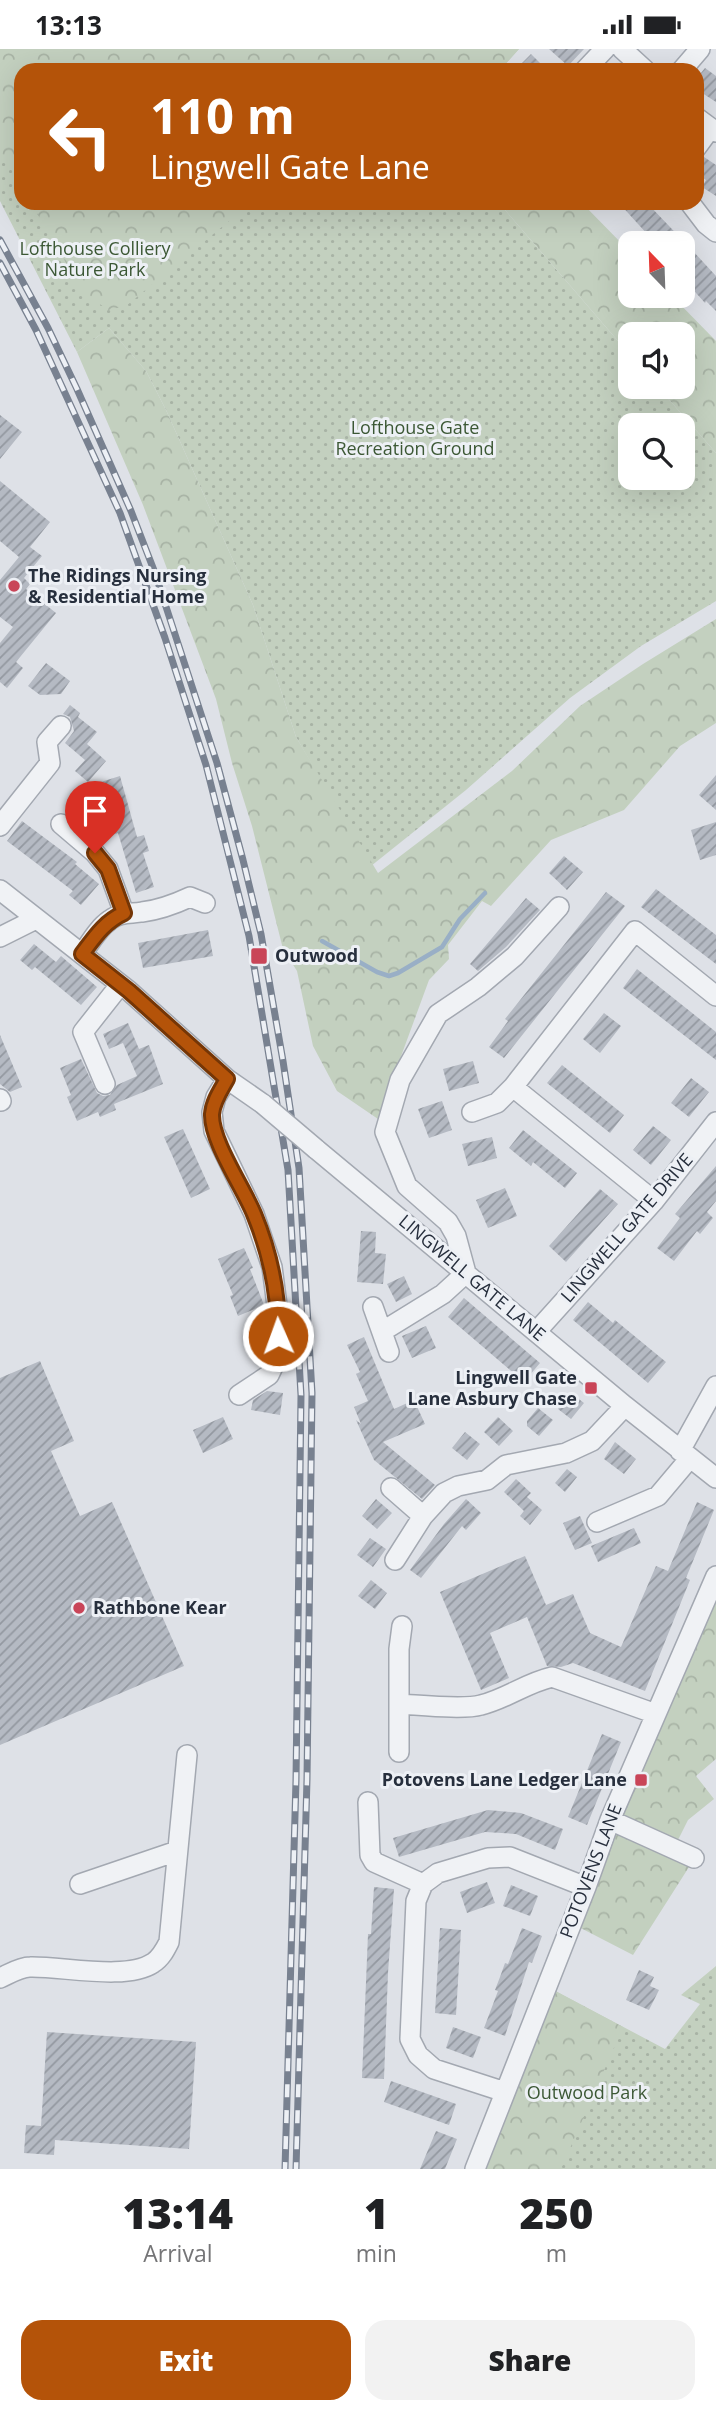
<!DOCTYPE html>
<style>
:root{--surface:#fff;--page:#f2f2f2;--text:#202124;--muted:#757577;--accent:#b45309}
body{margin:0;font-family:"Open Sans",sans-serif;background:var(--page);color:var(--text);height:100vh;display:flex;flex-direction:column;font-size:26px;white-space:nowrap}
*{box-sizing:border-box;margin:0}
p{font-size:23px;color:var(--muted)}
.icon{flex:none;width:38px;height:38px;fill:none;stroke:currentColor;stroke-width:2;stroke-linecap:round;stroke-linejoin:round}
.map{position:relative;height:2120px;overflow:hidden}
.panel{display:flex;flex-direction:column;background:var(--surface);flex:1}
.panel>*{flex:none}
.banner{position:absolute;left:14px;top:14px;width:690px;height:147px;border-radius:21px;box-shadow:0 7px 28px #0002;background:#b45309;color:#fff;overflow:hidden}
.needle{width:46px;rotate:337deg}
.tools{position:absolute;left:618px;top:182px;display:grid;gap:14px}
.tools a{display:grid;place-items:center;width:77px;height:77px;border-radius:14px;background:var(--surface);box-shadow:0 7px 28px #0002;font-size:35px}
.pin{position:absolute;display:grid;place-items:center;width:60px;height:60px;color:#fff;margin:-72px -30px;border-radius:50% 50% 50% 0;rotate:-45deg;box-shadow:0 0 7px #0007}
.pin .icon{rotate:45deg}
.me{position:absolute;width:77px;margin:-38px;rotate:358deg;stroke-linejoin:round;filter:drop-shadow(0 0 5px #0008)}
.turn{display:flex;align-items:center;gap:24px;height:147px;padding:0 21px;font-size:32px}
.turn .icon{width:91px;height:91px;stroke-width:2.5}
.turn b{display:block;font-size:49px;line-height:60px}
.eta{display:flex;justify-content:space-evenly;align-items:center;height:119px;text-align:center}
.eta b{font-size:42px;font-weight:800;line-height:49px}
.cta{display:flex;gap:14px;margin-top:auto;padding:14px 21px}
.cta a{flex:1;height:80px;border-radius:21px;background:var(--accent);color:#fff;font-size:28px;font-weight:800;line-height:80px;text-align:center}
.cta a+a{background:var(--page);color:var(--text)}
.status{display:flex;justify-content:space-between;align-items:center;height:49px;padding:0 35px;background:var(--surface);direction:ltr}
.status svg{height:19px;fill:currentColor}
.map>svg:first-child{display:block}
.green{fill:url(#green-dots);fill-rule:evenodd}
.forest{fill:url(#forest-crowns)}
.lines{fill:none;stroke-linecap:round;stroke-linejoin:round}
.stream{stroke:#99afc6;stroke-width:4.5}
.building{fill:url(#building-hatch)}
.minor-casing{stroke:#a3a8b1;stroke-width:22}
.minor{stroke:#f0f2f5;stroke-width:19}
.rail-casing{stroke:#788190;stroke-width:7}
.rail{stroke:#edf0f5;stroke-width:4.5;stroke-dasharray:13;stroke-linecap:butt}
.minor-bridge-casing{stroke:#a3a8b1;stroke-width:22;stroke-linecap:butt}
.minor-bridge{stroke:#f0f2f5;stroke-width:19}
.route-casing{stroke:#753606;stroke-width:18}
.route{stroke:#b45309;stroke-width:12}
.poi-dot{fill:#c94558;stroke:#edf0f5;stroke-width:2.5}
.labels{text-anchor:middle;stroke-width:6;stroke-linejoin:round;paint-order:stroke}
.park-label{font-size:18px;fill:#3c5835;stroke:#edf0f5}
.poi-label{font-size:18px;font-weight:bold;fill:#272f3d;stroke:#edf0f5;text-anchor:start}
.street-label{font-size:18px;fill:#272f3d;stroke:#edf0f5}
</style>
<div class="status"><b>13:13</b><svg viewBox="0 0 49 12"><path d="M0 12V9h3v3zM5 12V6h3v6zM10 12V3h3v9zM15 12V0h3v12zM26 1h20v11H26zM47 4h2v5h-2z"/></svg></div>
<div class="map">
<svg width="716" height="2120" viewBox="0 0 716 2120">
<defs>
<pattern id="green-dots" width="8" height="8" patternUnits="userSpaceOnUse" patternTransform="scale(1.75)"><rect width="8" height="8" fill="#c3d0bf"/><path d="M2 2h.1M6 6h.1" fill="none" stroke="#a8b3a5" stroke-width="1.8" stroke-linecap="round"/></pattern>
<pattern id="forest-crowns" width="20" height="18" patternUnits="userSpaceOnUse" patternTransform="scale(1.75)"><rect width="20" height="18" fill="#c3d0bf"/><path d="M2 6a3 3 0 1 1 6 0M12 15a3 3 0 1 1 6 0" fill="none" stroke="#a8b3a5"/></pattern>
<pattern id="building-hatch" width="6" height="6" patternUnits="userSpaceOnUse" patternTransform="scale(1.75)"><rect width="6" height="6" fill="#b5bac3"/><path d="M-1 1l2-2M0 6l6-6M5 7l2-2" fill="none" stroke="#9398a0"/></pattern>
</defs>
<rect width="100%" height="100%" fill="#dee1e7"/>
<path class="green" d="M0,0H519L500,21H21V154H499L630,306V338H658L716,404V552L641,597L570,649L466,741L371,817L296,688L253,556L166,361L146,322L109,279L77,303L0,152ZM630,376H682V429H630Z
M716,1917V2120H475L546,1937L665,2000L700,1955L681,1946Z"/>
<path class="forest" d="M0,0H519L500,21H21V137L0,101Z
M31,154H251L126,257L108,261L83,243Z
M499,154H582L630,203V247H672L716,292V404L658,338H682V285H630V306Z
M109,279L146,322L166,361L253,556L296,688L378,824L512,722L580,657L643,615L716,570V674L680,697L624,761L551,791L491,857L482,852L448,896L449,910L429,931L378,1070L337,1042L313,997L297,922L283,900L252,777L232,714L216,650L143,456L77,303Z
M716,1524V1710L696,1727L714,1750L688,1771L674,1799L689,1818L633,1906L571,1874Z
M546,1937L623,1978L561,2120H475Z"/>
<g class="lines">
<path class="stream" d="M322,892L377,923L389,927L398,924L442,898L460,870L485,844"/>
</g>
<path class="building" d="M549,0H584L568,17Z
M531,5L547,21H527L521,15Z
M705,19L716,27V53L696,40V30Z
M704,108L716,116V147L702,138L706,131L696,124V120Z
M619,154H647L692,201L716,227V262L706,252L705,254L688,235L682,241V194H638L648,186Z
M0,366L22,383L0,410Z
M0,432L50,473L30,498L42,507L24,529L30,535L26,540L56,564L16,613L23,619L7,639L0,633V594L13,578L0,568V531L19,508L0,492Z
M46,614L70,632L61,645L40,646L28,637Z
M70,656L80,664L78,668L97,683L87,695L106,712L88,733L75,722L85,711L65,694L74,682L70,668L63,665Z
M716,726V761L699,746Z
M120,727L137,788L144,786L149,802L143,804L154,838L136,844L118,784L112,786L99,743L91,736Z
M22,772L77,813L75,815L99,835L81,856L69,846L73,842L7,792Z
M716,773V806L700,811L691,781Z
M564,807L583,823L567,841L549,824Z
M656,840L716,886V915L641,858Z
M606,843L625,857L504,1009L489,998L508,972L505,970Z
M526,849L540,861L506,898L478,922L470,915Z
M208,881L213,907L143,919L138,894Z
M34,895L56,913L61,907L97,938L81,956L35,918L32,921L20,911Z
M637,920L716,983V1011L623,939Z
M604,964L621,977L600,1004L583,990Z
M128,974L139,1000L149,996L163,1035L114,1055L116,1061L100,1068L98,1063L77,1072L67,1048L71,1046L60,1019L81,1010L97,1044L103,1047L110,1046L117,1036L137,1027L123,994L109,1000L103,985Z
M0,986L22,1038L10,1043L0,1035Z
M473,1012L479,1034L449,1042L443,1020Z
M562,1016L624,1066L610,1084L547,1034Z
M691,1029L709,1043L689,1068L671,1054Z
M442,1052L452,1081L429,1089L418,1060Z
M653,1077L671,1091L651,1116L633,1101Z
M183,1080L210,1140L191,1149L164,1088Z
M523,1081L577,1124L565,1139L533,1113L531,1117L509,1099Z
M492,1088L497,1109L468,1117L462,1095Z
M716,1117V1152L707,1163L713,1169L700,1185L697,1182L674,1212L657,1199L680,1169L675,1165Z
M505,1139L517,1167L488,1179L476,1151Z
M600,1140L618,1155L566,1213L549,1197Z
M361,1182L376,1183L375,1204L386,1205L383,1235L357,1233Z
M244,1199L253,1219L250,1220L264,1256L238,1267L230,1247L233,1246L218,1210Z
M404,1227L412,1245L396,1253L387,1235Z
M464,1249L540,1314L524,1333L448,1268Z
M588,1253L613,1274L615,1271L666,1313L648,1334L573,1271Z
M426,1277L436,1299L412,1309L402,1287Z
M364,1288L394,1360L414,1351L425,1375L383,1393L435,1436L422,1450L374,1411L356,1371L361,1375L354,1358L368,1352L356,1325L360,1323L347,1296Z
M40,1312L74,1392L51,1402L80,1467L112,1453L184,1617L0,1696V1329Z
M267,1342L283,1344L280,1366L251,1361L253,1351Z
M571,1344L584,1354L571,1370L558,1360Z
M538,1359L553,1371L539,1387L527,1377V1372Z
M223,1368L233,1390L203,1404L193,1381Z
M498,1368L513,1382L499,1397L484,1383Z
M465,1383L480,1395L467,1411L452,1399Z
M615,1393L636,1410L624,1425L604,1410Z
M567,1420L577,1428L565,1443L555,1434Z
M516,1430L531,1444L527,1448L542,1461L530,1476L520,1467L524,1462L504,1443Z
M376,1450L392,1464L377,1480L362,1467Z
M466,1450L481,1464L466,1481L462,1477L421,1529L410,1521L444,1475Z
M697,1453L714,1461L686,1529L690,1531L645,1642L573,1614L561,1618L547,1617L527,1568L490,1584L509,1629L481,1641L440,1543L525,1507L546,1556L573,1545L590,1584L621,1598L656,1517L668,1522Z
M580,1467L592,1494L575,1501L563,1474Z
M634,1479L641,1494L598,1513L591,1497Z
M370,1489L386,1500L373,1518L357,1506Z
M371,1531L387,1544L375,1560L358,1547Z
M602,1685L621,1693L587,1776L568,1768Z
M488,1761L521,1764L563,1780L555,1801L516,1785L485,1783L399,1808L393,1789Z
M487,1833L495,1854L467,1864L460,1843Z
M511,1836L538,1847L530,1867L503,1857Z
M374,1838L394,1840L388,1924L384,2030L362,2029L368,1885H371Z
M440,1879L461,1881L456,1966L435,1964Z
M522,1879L542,1887L532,1914L529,1913L505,1987L484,1979L498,1942L495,1941L500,1928L505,1914L508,1915Z
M639,1921L654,1928L650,1937L659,1941L649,1961L626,1951Z
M453,1978L481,1988L473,2009L446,1999Z
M47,1983L196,1993L189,2100L55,2091L54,2106L24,2104L26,2076L41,2077Z
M391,2032L456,2055L449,2076L384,2053Z
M436,2082L457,2090L445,2120H420Z"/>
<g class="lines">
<g class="minor-casing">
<path id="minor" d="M622,0L645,21
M585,21L605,0
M682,21L700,0
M696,68L716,83
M696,99L710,80
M690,154L706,175L716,183
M61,775L95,804L108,820L124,864
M0,777L50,714L47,693L61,677
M0,841L129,942L227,1030L263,1055
M0,888L36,870
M82,905C90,894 98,879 110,871C120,863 130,865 142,863C159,861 175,855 190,848L205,854
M227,1030L216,1048L212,1063L214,1082L254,1165L272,1218L278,1264L277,1309L269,1326L239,1346
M105,1035L83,983L120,936
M0,1050L1,1052
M472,1063L497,1054L513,1038
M316,1100L625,1357L716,1429
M654,1152L513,1038L635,882L716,947
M373,1258L389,1303
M383,1282L443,1245L466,1224L456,1187L448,1173L407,1137L385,1083L400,1031L438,965L478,938L515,907L559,858
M536,1283L654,1152L716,1073
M680,1402L716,1337
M391,1439L423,1467
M597,1473L658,1447L690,1409
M395,1511L423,1467L444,1444L458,1437L487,1431L506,1416L566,1404L592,1392L625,1357
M399,1655C419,1656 463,1661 481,1656C506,1650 526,1634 552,1628L656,1665
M399,1703V1600L402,1577
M368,1753L370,1806L374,1813L423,1835
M610,1771L694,1809
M80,1835L177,1802
M0,1929C9,1925 20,1918 30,1918C62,1917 126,1932 153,1914C161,1909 165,1901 169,1893L187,1706
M505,2043L434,2020L418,2006L410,1990L416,1852L423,1835L438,1824L488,1809L510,1808L586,1838
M475,2120L586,1838L610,1771L716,1527"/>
</g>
<use href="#minor" class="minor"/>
<g class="rail-casing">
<path id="rail" d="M0,191L48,279L77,340L131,462L155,524L217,714L243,811L261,885L283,1012L299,1119L312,1344L307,1730L296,2120
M0,214L36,281L120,464L165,589L206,716L249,887L288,1121L301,1346L296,1731L285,2120"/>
</g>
<use href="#rail" class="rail"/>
<g class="minor-bridge-casing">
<path id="minor-bridge" d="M263,1055L316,1100"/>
</g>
<use href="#minor-bridge" class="minor-bridge"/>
</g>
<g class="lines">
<g class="route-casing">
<path id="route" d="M95,804L108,820L124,864C104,873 94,889 82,905L129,942L227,1030C221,1041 213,1052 212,1065C211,1092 243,1138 254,1165C270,1204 279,1244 278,1287"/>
</g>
<use href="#route" class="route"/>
</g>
<g class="poi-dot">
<circle cx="14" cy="537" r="7"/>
<rect x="250" y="898" width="18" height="18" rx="3.5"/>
<rect x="584" y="1332" width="14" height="14" rx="3.5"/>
<circle cx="79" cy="1559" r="7"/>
<rect x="634" y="1724" width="14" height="14" rx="3.5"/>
</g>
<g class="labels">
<g class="park-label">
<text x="95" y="206">Lofthouse Colliery<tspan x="95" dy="21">Nature Park</tspan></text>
<text x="415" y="385">Lofthouse Gate<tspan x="415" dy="21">Recreation Ground</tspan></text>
<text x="587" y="2050">Outwood Park</text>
</g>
<g class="poi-label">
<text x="28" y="533">The Ridings Nursing<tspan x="28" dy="21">&amp; Residential Home</tspan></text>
<text x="275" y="913">Outwood</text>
<text x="577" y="1335" text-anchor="end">Lingwell Gate<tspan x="577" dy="21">Lane Asbury Chase</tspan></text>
<text x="93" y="1565">Rathbone Kear</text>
<text x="627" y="1737" text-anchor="end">Potovens Lane Ledger Lane</text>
</g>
<g class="street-label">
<text transform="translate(627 1179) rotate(-49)" y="6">LINGWELL GATE DRIVE</text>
<text transform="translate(472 1229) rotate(40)" y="6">LINGWELL GATE LANE</text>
<text transform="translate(591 1822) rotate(-69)" y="6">POTOVENS LANE</text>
</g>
</g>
</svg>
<div class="tools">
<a><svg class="needle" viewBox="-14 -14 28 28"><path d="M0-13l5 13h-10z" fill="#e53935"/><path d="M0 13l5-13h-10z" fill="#757577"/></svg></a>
<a><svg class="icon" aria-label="sound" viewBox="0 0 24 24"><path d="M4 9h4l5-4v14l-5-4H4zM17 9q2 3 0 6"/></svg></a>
<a><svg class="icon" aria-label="search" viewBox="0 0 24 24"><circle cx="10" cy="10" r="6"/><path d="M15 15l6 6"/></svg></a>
</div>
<div class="pin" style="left:95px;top:804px;background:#d93025"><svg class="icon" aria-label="arrive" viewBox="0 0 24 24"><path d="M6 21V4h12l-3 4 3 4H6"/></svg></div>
<svg class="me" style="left:278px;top:1287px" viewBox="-20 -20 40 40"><circle r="17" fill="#b45309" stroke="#fff" stroke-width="3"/><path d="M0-11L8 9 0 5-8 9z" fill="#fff"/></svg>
<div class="banner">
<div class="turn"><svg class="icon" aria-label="left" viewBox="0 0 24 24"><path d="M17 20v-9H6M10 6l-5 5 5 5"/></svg><div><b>110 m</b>Lingwell Gate Lane</div></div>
</div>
</div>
<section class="panel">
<div class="eta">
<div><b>13:14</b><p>Arrival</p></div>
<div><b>1</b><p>min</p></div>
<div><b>250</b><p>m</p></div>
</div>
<div class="cta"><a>Exit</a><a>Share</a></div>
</section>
